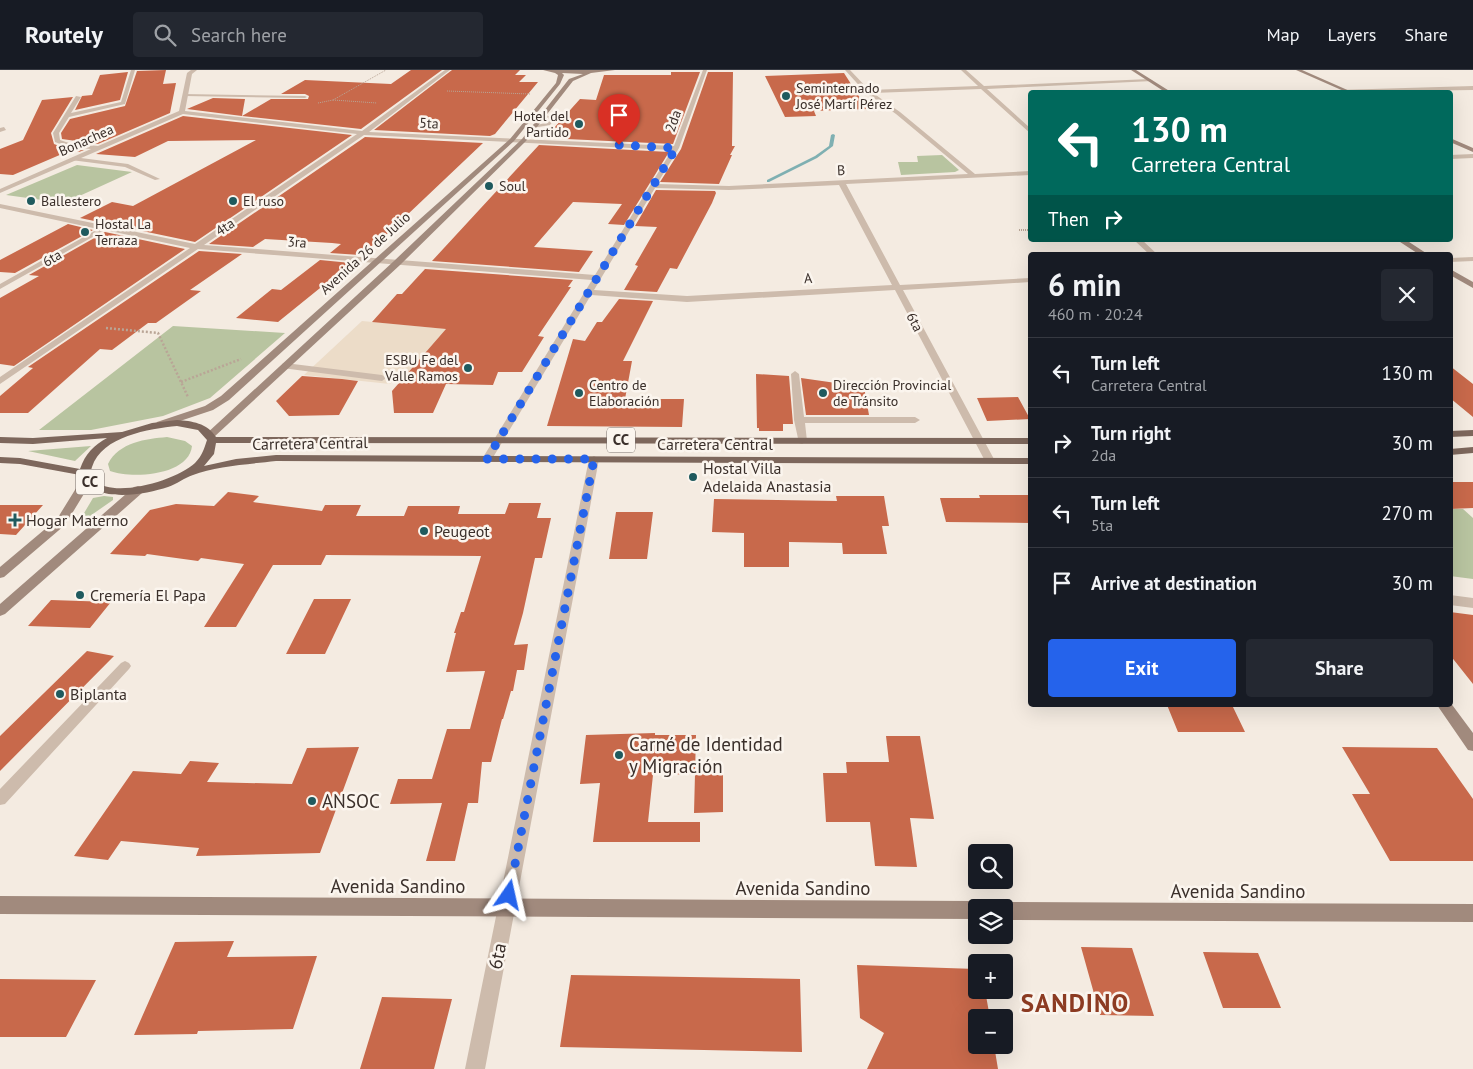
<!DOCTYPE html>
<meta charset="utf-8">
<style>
:root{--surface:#171b24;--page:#242831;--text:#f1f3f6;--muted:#9ea1a6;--line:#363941;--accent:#2563eb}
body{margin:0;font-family:"PT Sans",sans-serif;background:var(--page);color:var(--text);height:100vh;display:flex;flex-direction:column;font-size:19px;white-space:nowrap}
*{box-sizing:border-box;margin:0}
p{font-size:16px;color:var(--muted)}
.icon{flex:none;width:28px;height:28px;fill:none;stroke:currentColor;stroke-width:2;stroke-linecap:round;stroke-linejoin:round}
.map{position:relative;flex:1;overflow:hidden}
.panel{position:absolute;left:1028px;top:182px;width:425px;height:455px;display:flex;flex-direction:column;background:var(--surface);border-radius:5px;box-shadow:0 5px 20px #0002}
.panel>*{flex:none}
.top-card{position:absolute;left:1028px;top:20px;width:425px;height:152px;border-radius:5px;box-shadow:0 5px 20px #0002;background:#00695c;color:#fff;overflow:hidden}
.fabs{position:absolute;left:968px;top:774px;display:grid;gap:10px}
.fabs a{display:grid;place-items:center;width:45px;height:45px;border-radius:5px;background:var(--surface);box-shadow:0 5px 20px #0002;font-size:25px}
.pin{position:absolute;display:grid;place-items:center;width:42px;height:42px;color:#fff;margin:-51px -21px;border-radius:50% 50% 50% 0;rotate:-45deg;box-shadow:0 0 5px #0007}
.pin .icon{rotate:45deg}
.me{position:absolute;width:55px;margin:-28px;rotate:11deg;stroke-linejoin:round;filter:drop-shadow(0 0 4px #0008)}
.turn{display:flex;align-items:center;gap:18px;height:105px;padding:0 20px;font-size:22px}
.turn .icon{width:65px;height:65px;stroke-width:2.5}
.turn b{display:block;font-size:35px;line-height:42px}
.then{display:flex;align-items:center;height:48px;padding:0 20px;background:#0003;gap:10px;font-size:19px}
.round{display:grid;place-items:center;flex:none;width:52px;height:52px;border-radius:5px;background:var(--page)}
.summary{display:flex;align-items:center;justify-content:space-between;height:85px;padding:0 20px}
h1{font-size:30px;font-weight:700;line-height:38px}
.cta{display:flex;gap:10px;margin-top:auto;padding:10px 20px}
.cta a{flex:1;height:58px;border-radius:5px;background:var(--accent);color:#fff;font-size:20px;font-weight:700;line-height:58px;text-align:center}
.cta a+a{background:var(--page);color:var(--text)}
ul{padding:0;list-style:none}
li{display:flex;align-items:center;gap:15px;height:70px;padding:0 20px;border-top:1px solid var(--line)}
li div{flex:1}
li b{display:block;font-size:19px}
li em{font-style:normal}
header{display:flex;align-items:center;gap:30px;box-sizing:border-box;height:70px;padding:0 25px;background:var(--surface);border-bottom:1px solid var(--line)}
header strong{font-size:24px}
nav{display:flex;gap:28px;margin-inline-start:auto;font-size:18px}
.search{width:350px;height:45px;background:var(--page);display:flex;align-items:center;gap:12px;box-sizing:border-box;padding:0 18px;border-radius:5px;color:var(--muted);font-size:19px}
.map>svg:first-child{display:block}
.green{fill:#b8c4a0}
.plaza{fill:#ecdcc8}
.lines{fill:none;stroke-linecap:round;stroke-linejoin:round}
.stream{fill:#7fb0b2;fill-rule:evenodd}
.building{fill:#c8694b}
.path-far2{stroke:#b9a596;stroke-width:1;stroke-dasharray:1 1;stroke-linecap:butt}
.path-far1{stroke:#b9a596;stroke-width:2;stroke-dasharray:1 1;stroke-linecap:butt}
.path{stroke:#b9a596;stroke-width:2.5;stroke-dasharray:2 2;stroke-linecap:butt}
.lane{fill:#cdbbac;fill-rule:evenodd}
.street{fill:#cdbbac;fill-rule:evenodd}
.secondary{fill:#a18a7d;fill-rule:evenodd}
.primary{fill:#7d675c;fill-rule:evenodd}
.route{stroke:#2563eb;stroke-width:9;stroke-dasharray:0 16.2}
.poi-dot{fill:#1f5a5e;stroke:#fbf5ee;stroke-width:2}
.labels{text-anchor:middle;stroke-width:5;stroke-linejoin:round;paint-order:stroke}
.far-poi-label{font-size:14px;fill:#3b302b;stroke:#fbf5ee;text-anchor:start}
.far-street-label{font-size:14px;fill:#3b302b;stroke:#fbf5ee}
.shield{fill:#fbf5ee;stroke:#756b66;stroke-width:1}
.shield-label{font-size:15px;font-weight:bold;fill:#3b302b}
.street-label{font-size:16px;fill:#3b302b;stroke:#fbf5ee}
.poi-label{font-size:16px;fill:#3b302b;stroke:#fbf5ee;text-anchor:start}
.near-poi-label{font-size:19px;fill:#3b302b;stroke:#fbf5ee;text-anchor:start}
.near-street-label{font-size:19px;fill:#3b302b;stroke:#fbf5ee}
.near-district-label{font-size:25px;font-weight:bold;letter-spacing:1px;fill:#8c3b22;stroke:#fbf5ee}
</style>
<header>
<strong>Routely</strong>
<div class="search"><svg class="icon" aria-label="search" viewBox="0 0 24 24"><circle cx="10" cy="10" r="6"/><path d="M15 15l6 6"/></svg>Search here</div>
<nav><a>Map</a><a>Layers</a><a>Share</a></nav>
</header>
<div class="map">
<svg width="1473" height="999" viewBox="0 0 1473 999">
<rect width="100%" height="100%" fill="#f4ebe1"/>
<path class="green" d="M942,85L959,100L955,102L901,105L898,92H918L917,86Z
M77,95L132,102L64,133L6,125Z
M173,256L285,263L210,328L163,346L91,360H39Z
M167,367L185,371L192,376C189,406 131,409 110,401L108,394C119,372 146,369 167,367Z
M91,376L75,391L28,381Z
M104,426L113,427V430L77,455L93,428Z
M1450,439H1463L1473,448V509L1450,506Z"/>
<path class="plaza" d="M362,251L447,259L405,306L398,305L390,314L304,305Z"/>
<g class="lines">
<path class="stream" d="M833,64L835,65L833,76L817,88L769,112H767V110L815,86L829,76L831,65Z"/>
</g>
<path class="building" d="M166,0L163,14L176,13L170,43L98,74L62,69L61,63L70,49L125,36L137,1Z
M411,0H442L361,59L242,46L271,29H308L309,26L305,24H281L305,10L391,14Z
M452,0H520L515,5H526L519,12H538L495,64L490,66L374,60Z
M128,2L120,30L75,40L82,26L92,25L100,5Z
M671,2H700L673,74L545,68L580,29L596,30L604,5H671Z
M708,2H733L732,76H735L730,85H732L719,114L660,112L681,79Z
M844,3L867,39L814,41L816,46L785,47L765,6Z
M73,27L51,63L54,74L67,79L84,80L79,82L69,81L13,105L0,104V79L23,70L42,30Z
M213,28L245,29L242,46L187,39Z
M183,46L352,65L195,172L80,148L112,132L133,136L256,70L168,71L135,87L96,84Z
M365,67L483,73L387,164L360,185L330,183L341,174L332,173L265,169L253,177L209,174Z
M539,75L669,82L624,155L608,154L622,134L573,132L534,177L593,181L579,202L432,191Z
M656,120L715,121L716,123L712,133L677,199L670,198L657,222L624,220L638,196L635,195L657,157L635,156Z
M68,154L93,160L15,203L0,202V190Z
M105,162L185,179L14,296L0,294V228L39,206L29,205Z
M199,181L242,184L190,220L201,221L156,253H148L112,280L100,279L28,343H0V326L33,298L28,297Z
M320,190L351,193L278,252L236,248L272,219L281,220Z
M425,199L573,210L568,217H571L538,266L544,267L522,302H498L493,315L446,314L433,343H394L392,321L446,259L372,252L397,224H402Z
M619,229L653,231L623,291H632L625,329H684L682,357L547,356L573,269L585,271L597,252H602Z
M1450,296L1473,314V347L1450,328Z
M756,304L789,306L793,354H783V361H759V358H757Z
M302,306L342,309L358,311L339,345L289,346L276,331Z
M801,308L864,317L869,345H806Z
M1018,327L1030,349L987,351L977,328Z
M1450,412H1473V438L1450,439Z
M228,422L259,426L253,432L322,441L325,435H361L356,446H404L408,436H460L458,444H505L509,433H541L537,448H551L542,488H535L523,543L514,575L528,574L524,600H517L513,621H511L503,649H502L491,692H482L478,733H468L455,791H426L442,733L390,734L398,709H432L447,659H470L485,601L446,602L456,563H454L461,542H464L481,486L326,485L321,495H273L236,557H204L244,494L201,488L198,491L147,484L145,486L110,484L150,440L176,434L214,436Z
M979,425H1030V453L946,452L940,428H980Z
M836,426H884L889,456H882L887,484H843L842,473L789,472V497H744V463L712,462L714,429L837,431Z
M0,435H43L16,465L0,464Z
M616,442H653L647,489H609Z
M314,529H351L325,584H286Z
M51,530L111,532L90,558L28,556Z
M1450,542L1473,545V614L1450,585Z
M87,581L114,586L0,701V666Z
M1167,635H1232L1245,662H1178Z
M655,663V665H696L695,704L653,705L648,752H700V772H593L600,713L580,714L586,665Z
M886,666H920L934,749L910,748L917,797L875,796L870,752H826L823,703H847L846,692H889Z
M359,677L320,783L196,786L199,778L121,771L108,790L74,786L133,701L181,704L190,691L219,693L207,712L292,714L307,678Z
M1342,677L1437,678L1473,729V791H1390L1352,724H1370Z
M695,704H723V742L694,743Z
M234,871L227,887L317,886L293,959L198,961L197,964L134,965L175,872Z
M1081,877L1132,878L1154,946L1100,945Z
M1203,882L1258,883L1281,938H1223Z
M857,895L976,899V920H985L990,948H976V975H994L998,999H867L884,963L860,948Z
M571,905L800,909L802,982L560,977Z
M0,909L96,910L66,967H0Z
M382,927L452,929L434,999H360Z"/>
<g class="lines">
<path class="path-far2" d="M447,21L530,24
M333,30L377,33
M318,33L333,30L386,0"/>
<path class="path-far1" d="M1019,160H1030"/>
<path class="path" d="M106,258L158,263L188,327
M181,312L241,289"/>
<path class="lane" d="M183,24L305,26L307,27L305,28L185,26Z
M542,44L555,48L550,55L532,58V56L546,53L549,49L542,46Z
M4,57L6,60L0,62V58Z
M73,87L128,94L160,109L155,110L125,97L71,90Z
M285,293L382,305L386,308L382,311L282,298V294Z
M795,301L799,304L804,347H915L920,350L915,353H805L807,371L802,374L799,373L794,350L791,304Z
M125,591L129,593L131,596L129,599L5,734L0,735V719L121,593Z"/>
<path class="street" d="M131,0H135L125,34L69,47L59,63L60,70L69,73L98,76L179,41L187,3L191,0H197L192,4L185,41L362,61L445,0H450L369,62L674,76L703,0H707L679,78L657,114L729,116L968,104L896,44L866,23L845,0H850L869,20L978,16L961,0H966L984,16L1150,9L1153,11L987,19L1030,58V63L981,19L873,23L900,42L975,104L1030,101V105L846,114L900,215L1030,208V212L903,220L995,391L994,393H986L985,391L895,220L687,232L591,225L492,389L487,392L482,389L592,210L198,179L0,314V307L190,178L105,160L0,219V214L98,159L0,138V134L195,174L357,64L183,44L0,123V119L91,79L68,77L55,72L53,63L76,26L81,27L71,43L121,32ZM364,65L672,80L595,205L204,175ZM839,115L892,215L687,226L594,220L655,118L729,120Z
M1473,16V20L1335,22L1338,20Z
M1473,84V88L1450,89V85Z
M1134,170H1142L1158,185H1150Z
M1473,187V191L1450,192V188Z
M594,386L599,389L485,999H465L589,389Z
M1450,525L1473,528V538L1450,535Z"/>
<path class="secondary" d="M543,0H615L591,3L573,11L526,71L400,195L214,367L210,368L205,365L394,191L522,69L569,9L583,4L562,3L564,5L560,14L514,71L229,330L213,340L165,356H157L156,354L157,352L205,336L221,326L510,69L556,13L558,5L555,3Z
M1131,0H1136L1171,22H1165Z
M1296,0H1302L1352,22H1346Z
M1450,68L1473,78V82L1450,72Z
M1397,170H1406L1429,185H1420Z
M1450,199L1473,212V218L1450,205Z
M87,406L93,409L65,455L4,507L0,508V497L57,449L83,407Z
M138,416L142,417L144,420L142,423L5,544L0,546V534L134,417Z
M1450,632L1473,663V681L1468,680L1437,635H1450Z
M0,826L976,831L982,834L984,838H976V849L0,844Z
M1004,832L1473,834V852L1004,850V838H997L998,835Z"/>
<path class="primary" d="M177,350C192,351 207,353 216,367L1030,368V374L216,373L214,384L204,396L236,389L276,385L1030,388V394L276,391C251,394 215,396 193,405C184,408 177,414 168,417C144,425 93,434 80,405L20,394L0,393V387L20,388L80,399C85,384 94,375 107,368L33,374L0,373V367L33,368L122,362L152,353ZM177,356L198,360L207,370C204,379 202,386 195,393C177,410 115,429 95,411C90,407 90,402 92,397C102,366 149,359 177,356Z
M1473,360V366L1450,367V361Z
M1473,377V383L1450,385V379Z"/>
</g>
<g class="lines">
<path class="route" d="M509,825L594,389H487L676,78L619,75"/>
</g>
<g class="poi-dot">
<circle cx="786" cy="26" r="5"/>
<circle cx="579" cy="54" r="5"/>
<circle cx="489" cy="116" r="5"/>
<circle cx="31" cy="131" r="5"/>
<circle cx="233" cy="131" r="5"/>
<circle cx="85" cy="162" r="5"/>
<circle cx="468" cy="298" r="5"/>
<circle cx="579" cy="323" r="5"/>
<circle cx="823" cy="323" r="5"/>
<circle cx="693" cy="407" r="5"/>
<path d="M12.5 442.5h5v5h5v5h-5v5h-5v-5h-5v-5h5z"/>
<circle cx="424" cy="461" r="5"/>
<circle cx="80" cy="525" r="5"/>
<circle cx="60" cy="624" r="5"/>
<circle cx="619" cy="685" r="5"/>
<circle cx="312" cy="731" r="5"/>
</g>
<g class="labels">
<g class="far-poi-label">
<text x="796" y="23">Seminternado<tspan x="796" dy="16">José Martí Pérez</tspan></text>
<text x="569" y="51" text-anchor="end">Hotel del<tspan x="569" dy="16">Partido</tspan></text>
<text x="499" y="121">Soul</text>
<text x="41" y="136">Ballestero</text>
<text x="243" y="136">El ruso</text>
<text x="95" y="159">Hostal La<tspan x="95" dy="16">Terraza</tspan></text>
<text x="458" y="295" text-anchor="end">ESBU Fe del<tspan x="458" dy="16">Valle Ramos</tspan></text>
<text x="589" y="320">Centro de<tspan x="589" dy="16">Elaboración</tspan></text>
<text x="833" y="320">Dirección Provincial<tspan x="833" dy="16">de Tránsito</tspan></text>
</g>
<g class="far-street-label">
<text transform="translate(673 51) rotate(-70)" y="5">2da</text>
<text transform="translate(429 53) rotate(3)" y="5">5ta</text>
<text transform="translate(86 70) rotate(-24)" y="5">Bonachea</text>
<text transform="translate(841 100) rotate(-3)" y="5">B</text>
<text transform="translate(225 157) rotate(-34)" y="5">4ta</text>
<text transform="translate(297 172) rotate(5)" y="5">3ra</text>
<text transform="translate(365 183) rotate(-42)" y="5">Avenida 26 de Julio</text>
<text transform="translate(52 188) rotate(-30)" y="5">6ta</text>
<text transform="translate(808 208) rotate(-3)" y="5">A</text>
<text transform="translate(915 252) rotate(62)" y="5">6ta</text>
</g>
<g class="shield">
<rect x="607" y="357.5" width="28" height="25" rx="4"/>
<rect x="76" y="399.5" width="28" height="25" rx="4"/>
</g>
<g class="shield-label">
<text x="621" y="375">CC</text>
<text x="90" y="417">CC</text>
</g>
<g class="street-label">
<text transform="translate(310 373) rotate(-1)" y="6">Carretera Central</text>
<text x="715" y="380">Carretera Central</text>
</g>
<g class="poi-label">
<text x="703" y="404">Hostal Villa<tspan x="703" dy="18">Adelaida Anastasia</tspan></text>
<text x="26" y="456">Hogar Materno</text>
<text x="434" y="467">Peugeot</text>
<text x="90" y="531">Cremería El Papa</text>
<text x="70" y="630">Biplanta</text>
</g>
<g class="near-poi-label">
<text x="629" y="681">Carné de Identidad<tspan x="629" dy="22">y Migración</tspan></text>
<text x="322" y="738">ANSOC</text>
</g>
<g class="near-street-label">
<text x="398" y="823">Avenida Sandino</text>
<text x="803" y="825">Avenida Sandino</text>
<text x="1238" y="828">Avenida Sandino</text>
<text transform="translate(497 886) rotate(-79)" y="7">6ta</text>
</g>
<g class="near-district-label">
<text x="1075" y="942">SANDINO</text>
</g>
</g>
</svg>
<div class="fabs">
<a><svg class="icon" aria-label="search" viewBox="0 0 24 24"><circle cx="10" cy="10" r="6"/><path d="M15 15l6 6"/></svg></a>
<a><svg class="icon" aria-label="layers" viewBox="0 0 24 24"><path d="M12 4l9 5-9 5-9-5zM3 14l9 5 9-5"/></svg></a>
<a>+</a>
<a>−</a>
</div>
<div class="pin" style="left:619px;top:75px;background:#d93025"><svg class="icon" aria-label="arrive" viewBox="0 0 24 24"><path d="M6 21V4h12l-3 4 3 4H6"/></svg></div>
<svg class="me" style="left:509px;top:825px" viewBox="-20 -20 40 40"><path d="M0-17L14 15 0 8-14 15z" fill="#2563eb" stroke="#fff" stroke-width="4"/></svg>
<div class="top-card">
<div class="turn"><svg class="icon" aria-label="left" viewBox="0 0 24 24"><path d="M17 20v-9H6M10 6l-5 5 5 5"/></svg><div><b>130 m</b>Carretera Central</div></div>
<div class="then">Then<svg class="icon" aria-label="right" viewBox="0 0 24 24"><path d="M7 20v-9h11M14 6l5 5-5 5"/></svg></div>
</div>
<section class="panel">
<div class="summary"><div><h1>6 min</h1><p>460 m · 20:24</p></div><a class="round"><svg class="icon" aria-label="close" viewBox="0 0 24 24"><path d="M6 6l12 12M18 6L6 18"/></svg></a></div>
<ul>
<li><svg class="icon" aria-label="left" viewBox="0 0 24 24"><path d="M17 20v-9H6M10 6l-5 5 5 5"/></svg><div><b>Turn left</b><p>Carretera Central</p></div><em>130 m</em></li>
<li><svg class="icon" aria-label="right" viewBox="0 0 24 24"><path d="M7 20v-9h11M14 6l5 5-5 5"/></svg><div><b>Turn right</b><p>2da</p></div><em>30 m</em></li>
<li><svg class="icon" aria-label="left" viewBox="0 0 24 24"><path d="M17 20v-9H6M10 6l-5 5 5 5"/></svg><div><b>Turn left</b><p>5ta</p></div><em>270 m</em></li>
<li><svg class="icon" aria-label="arrive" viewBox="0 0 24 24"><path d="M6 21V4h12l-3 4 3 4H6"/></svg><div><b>Arrive at destination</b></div><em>30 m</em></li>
</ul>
<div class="cta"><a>Exit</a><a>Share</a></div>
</section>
</div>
